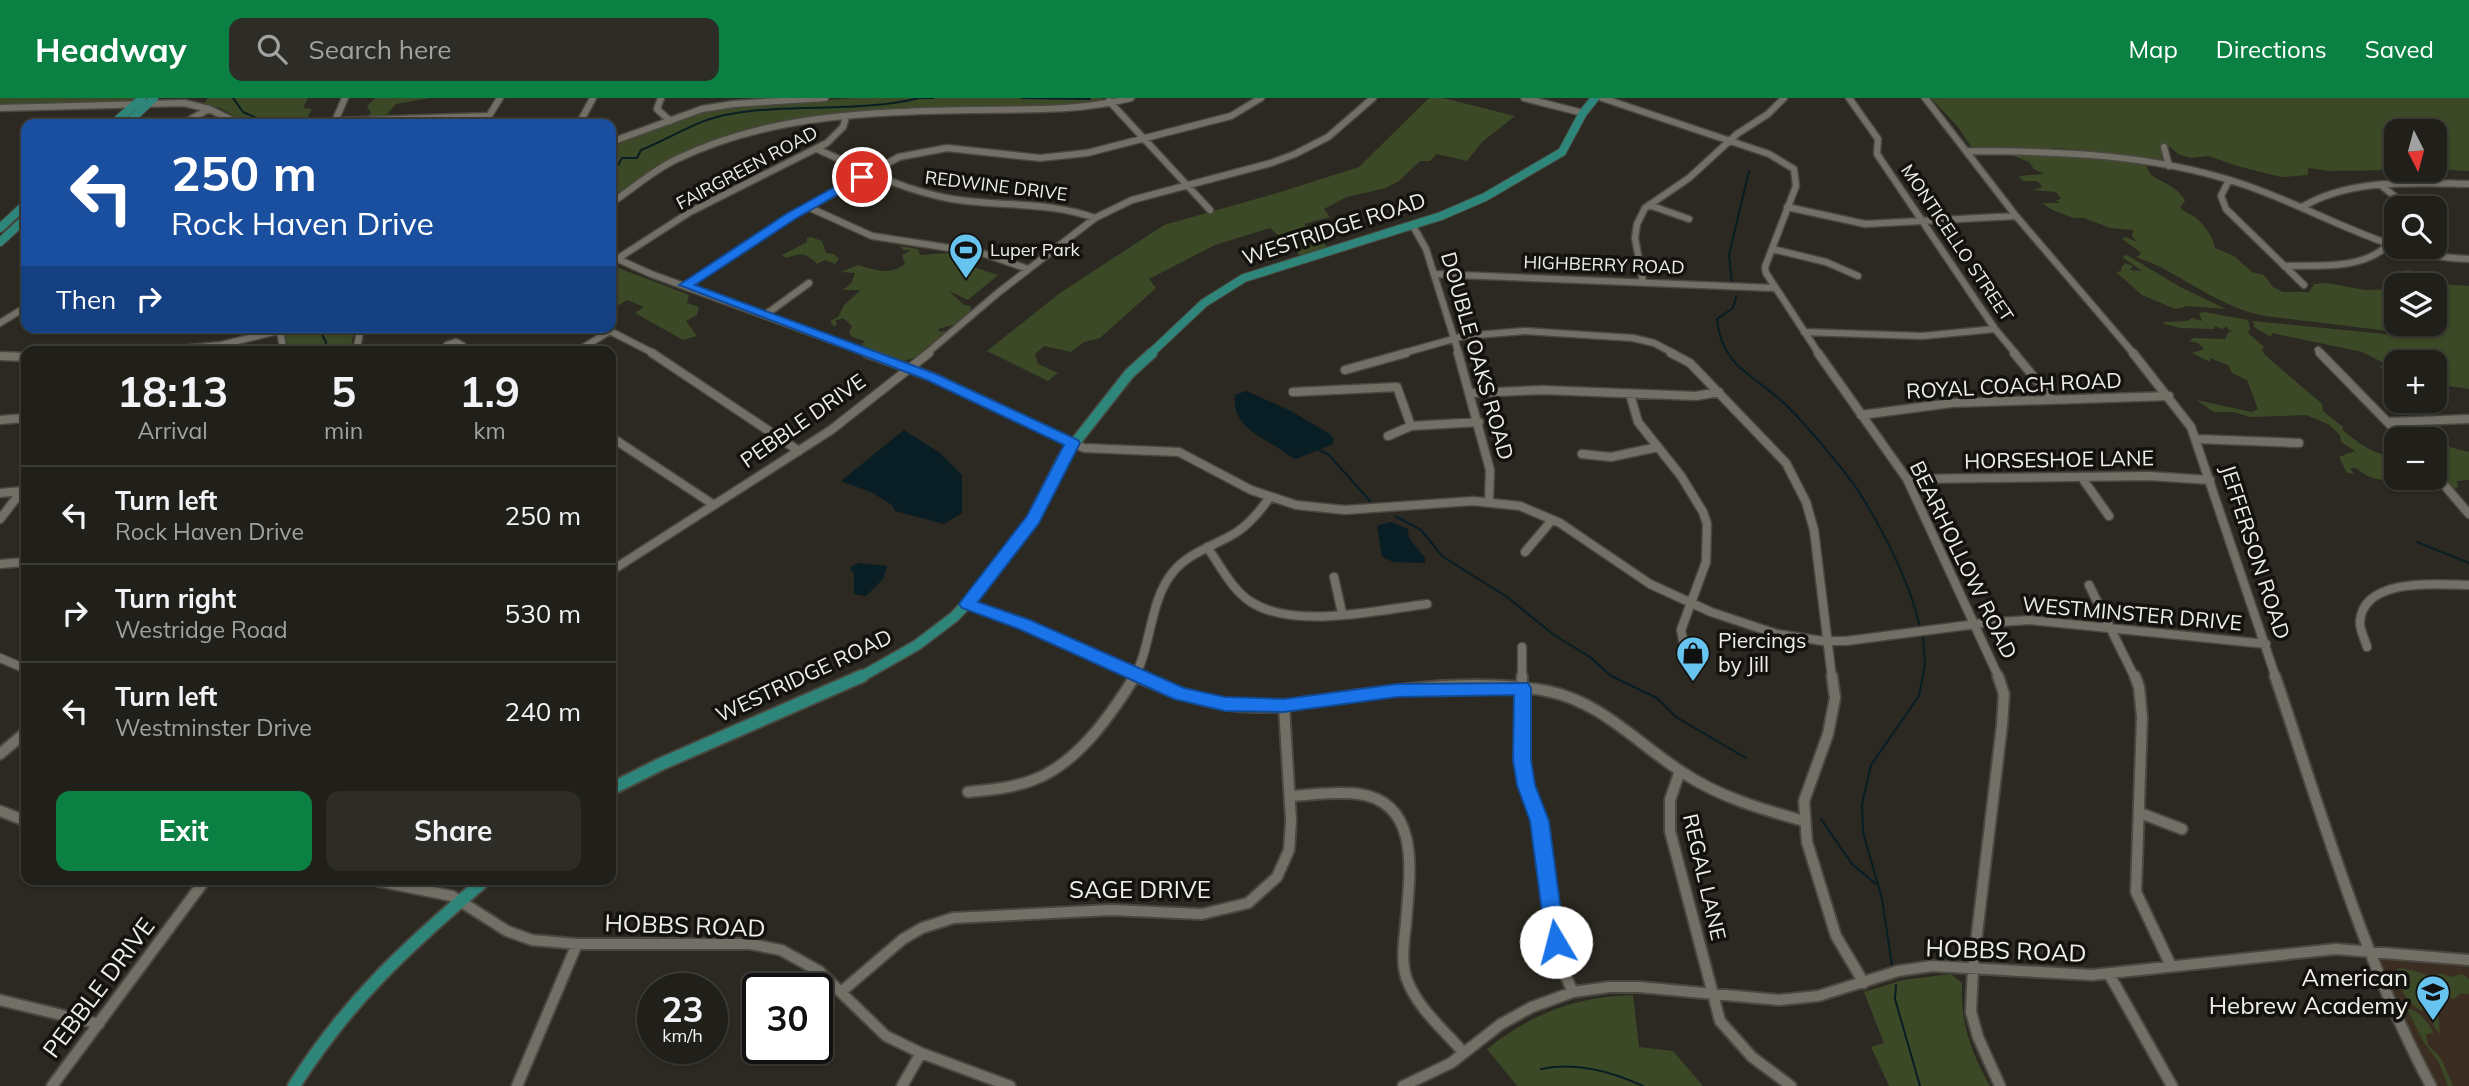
<!DOCTYPE html>
<meta charset="utf-8">
<style>
:root{--surface:#201f19;--page:#2d2c26;--text:#f1f3f6;--muted:#a2a2a2;--line:#3d3d38;--accent:#0b8043}
body{margin:0;font-family:Mulish,sans-serif;background:var(--page);color:var(--text);height:100vh;display:flex;flex-direction:column;font-size:26px;white-space:nowrap}
*{box-sizing:border-box;margin:0}
p{font-size:23px;color:var(--muted)}
.icon{flex:none;width:38px;height:38px;fill:none;stroke:currentColor;stroke-width:2;stroke-linecap:round;stroke-linejoin:round}
.map{position:relative;flex:1;overflow:hidden}
.drawer{position:absolute;left:21px;top:248px;width:595px;height:539px;display:flex;flex-direction:column;background:var(--surface);border-radius:14px;box-shadow:0 2px 5px #0004,0 0 0 2px var(--line)}
.drawer>*{flex:none}
.top-card{position:absolute;left:21px;top:21px;width:595px;height:214px;border-radius:14px;box-shadow:0 2px 5px #0004,0 0 0 2px var(--line);background:#1a4fa0;color:#fff;overflow:hidden}
.needle{width:46px;rotate:174deg}
.controls{position:absolute;left:2384px;top:21px;display:grid;gap:14px}
.controls a{display:grid;place-items:center;width:63px;height:63px;border-radius:14px;background:var(--surface);box-shadow:0 2px 5px #0004,0 0 0 2px var(--line);font-size:35px}
.speed{position:absolute;left:637px;top:875px;display:flex;gap:14px;font-size:35px;font-weight:700;text-align:center}
.speed>*{display:grid;place-content:center;width:91px;height:91px;border-radius:50%;background:var(--surface);box-shadow:0 2px 5px #0004,0 0 0 2px var(--line);line-height:1}
.speed small{font-size:18px;font-weight:400}
.speed .limit{border:4px solid #111;border-radius:10px;background:#fff;color:#111}
.pin{position:absolute;display:grid;place-items:center;width:60px;height:60px;color:#fff;margin:-30px;border:4px solid #fff;border-radius:50%;box-shadow:0 2px 7px #0007}
.me{position:absolute;width:77px;margin:-38px;rotate:352deg;stroke-linejoin:round;filter:drop-shadow(0 0 5px #0008)}
.turn{display:flex;align-items:center;gap:24px;height:147px;padding:0 35px;font-size:32px}
.turn .icon{width:91px;height:91px;stroke-width:2.5}
.turn b{display:block;font-size:49px;line-height:60px}
.then{display:flex;align-items:center;height:66px;padding:0 35px;background:#0003;gap:14px;font-size:26px}
.eta{display:flex;justify-content:space-evenly;align-items:center;height:119px;text-align:center}
.eta b{font-size:42px;font-weight:700;line-height:49px}
.button{display:flex;gap:14px;margin-top:auto;padding:14px 35px}
.button a{flex:1;height:80px;border-radius:14px;background:var(--accent);color:#fff;font-size:28px;font-weight:700;line-height:80px;text-align:center}
.button a+a{background:var(--page);color:var(--text)}
ul{padding:0;list-style:none}
li{display:flex;align-items:center;gap:21px;height:98px;padding:0 35px;border-top:2px solid var(--line)}
li div{flex:1}
li b{display:block;font-size:26px}
li em{font-style:normal}
header{display:flex;align-items:center;gap:42px;box-sizing:border-box;height:98px;padding:0 35px;background:var(--accent);color:#fff}
header strong{font-size:33px}
nav{display:flex;gap:38px;margin-inline-start:auto;font-size:24px}
.search{width:490px;height:63px;background:var(--page);display:flex;align-items:center;gap:18px;box-sizing:border-box;padding:0 24px;border-radius:14px;color:var(--muted);font-size:26px}
.map>svg:first-child{display:block}
.education{fill:#3b2d21}
.green{fill:#3c4927}
.water{fill:#081d24}
.lines{fill:none;stroke-linecap:round;stroke-linejoin:round}
.stream{stroke:#081d24;stroke-width:2}
.minor-far2-casing{stroke:#49473f;stroke-width:9}
.minor-far1-casing{stroke:#49473f;stroke-width:11}
.minor-casing{stroke:#49473f;stroke-width:14}
.major-far2-casing{stroke:#49473f;stroke-width:10}
.major-far1-casing{stroke:#49473f;stroke-width:13}
.major-casing{stroke:#49473f;stroke-width:16}
.minor-far2{stroke:#727066;stroke-width:6}
.minor-far1{stroke:#727066;stroke-width:8}
.minor{stroke:#727066;stroke-width:10}
.major-far2{stroke:#2e867b;stroke-width:8}
.major-far1{stroke:#2e867b;stroke-width:10}
.major{stroke:#2e867b;stroke-width:12}
.route{fill:#1a73e8;stroke:#114b97;stroke-width:2}
.labels{text-anchor:middle;stroke-width:7;stroke-linejoin:round;paint-order:stroke}
.far-street-label{font-size:18px;fill:#efeee8;stroke:#13120e}
.far-poi-label{font-size:18px;fill:#efeee8;stroke:#13120e;text-anchor:start}
.street-label{font-size:21px;fill:#efeee8;stroke:#13120e}
.poi-label{font-size:21px;fill:#efeee8;stroke:#13120e;text-anchor:start}
.near-street-label{font-size:24px;fill:#efeee8;stroke:#13120e}
.near-poi-label{font-size:24px;fill:#efeee8;stroke:#13120e;text-anchor:end}
</style>
<header>
<strong>Headway</strong>
<div class="search"><svg class="icon" aria-label="search" viewBox="0 0 24 24"><circle cx="10" cy="10" r="6"/><path d="M15 15l6 6"/></svg>Search here</div>
<nav><a>Map</a><a>Directions</a><a>Saved</a></nav>
</header>
<div class="map">
<svg width="2469" height="988" viewBox="0 0 2469 988">
<rect width="100%" height="100%" fill="#2b2921"/>
<path class="education" d="M2368,852L2394,862L2469,869V988H2431Z"/>
<path class="green" d="M0,0H138L125,4L0,8Z
M208,0H308L303,10L312,11L306,22L307,26H247L220,10L204,6Z
M375,0H430L396,6L384,20H365L371,15L367,8Z
M855,0H1101L1105,4L823,19L770,25L714,42L660,67L611,102V46L699,14L733,8Z
M1429,0H1443L1515,18L1482,44L1467,63L1437,56L1430,63H1420L1399,83L1386,90L1347,99L1324,111L1330,119L1304,126L1329,150L1302,159L1270,130L1215,147L1149,181L1156,190L1100,240L1084,244L1071,254L1044,248L1035,256L1038,266L1058,275L1048,283L987,253L1060,195L1164,127L1277,95L1359,69Z
M1931,0H2469V73L2434,71V33H2396V72H2398L2329,73L2308,70V77L2281,79L2237,68L2209,58L2191,60L2178,56L2169,48L2160,47L2162,62L2154,63L2060,50H1972L1958,29Z
M2009,56L2084,58L2146,66L2150,76C2162,85 2178,88 2185,103L2180,109C2185,115 2189,115 2195,119C2204,127 2213,138 2215,150L2234,158L2252,174L2264,177L2273,189L2283,194H2309L2314,186L2327,185L2365,192L2396,191V226H2434V187H2405L2402,185L2425,186L2403,173L2410,172L2437,186L2469,188V291L2443,287L2434,289V264H2396V280L2380,269L2384,265L2362,254L2272,235L2271,239L2254,229L2253,223L2415,239L2405,235L2265,218C2228,211 2199,190 2166,172C2156,166 2146,163 2136,159L2141,156L2139,153L2122,141L2126,139L2137,144L2132,138L2133,132L2110,130L2084,120H2074L2052,112L2042,105H2059L2056,102L2061,101L2056,94L2033,92L2042,89C2038,80 2032,84 2023,83L2019,78L2044,76L2034,71L2029,64Z
M811,139L822,143L826,155L834,156L839,161L835,166L825,162L817,166C805,154 802,155 786,160L782,157L807,144V140Z
M899,148L918,151L920,157L950,155V159L958,164L998,177L968,202L949,193L964,207L971,208V212L957,226L938,231L940,234L945,233V237H940C935,247 923,248 919,258L901,264L865,252L862,246L865,243L852,239L849,234L852,228L843,220L835,223L837,226L834,229L830,223L838,219L844,207L861,192H843L852,184L855,175L841,174L858,167C875,172 889,178 905,166L902,157L911,152H904Z
M2127,157L2180,189L2226,211L2188,208L2175,211L2142,197L2116,174L2122,173L2121,170L2125,165L2133,168L2130,172L2142,173L2122,159Z
M611,167L689,197L687,205L699,209L697,217L686,223L697,238L683,242L635,215L644,209L627,202L611,212Z
M2204,214L2248,222L2250,230L2248,235L2264,249L2262,252L2265,257L2322,306L2323,313L2343,329V332C2349,338 2363,348 2371,352C2379,356 2386,356 2394,361L2385,366L2390,381C2374,383 2368,379 2356,370H2350L2354,376L2347,375L2339,359L2355,353L2341,344L2340,337L2328,326L2306,317L2251,319L2233,314H2214L2196,302L2252,314L2258,311L2247,282L2232,275L2228,267L2210,260V264L2192,255L2204,251L2198,245L2189,243L2193,240L2225,241L2229,233L2234,235L2227,230L2228,228L2222,231L2215,228L2214,231L2180,230L2164,226V224L2187,223L2192,220L2202,223L2199,215Z
M303,229H358L352,241L351,254H289L285,235Z
M2446,348L2469,354V382L2457,383L2458,389L2454,391L2444,380L2447,379L2446,366L2436,361L2434,354L2447,351Z
M2397,870C2411,871 2422,875 2435,880L2440,875L2451,879L2462,876L2469,881V896L2460,895L2454,901L2442,900L2431,893C2438,906 2438,920 2440,935L2434,930L2431,914L2424,907L2422,913C2403,902 2400,891 2397,870Z
M1951,876L1962,885C1960,924 1971,954 1990,988H1889L1871,949L1884,945L1864,894L1903,882Z
M1633,897L1639,949L1673,953L1703,988H1517L1487,951C1533,915 1574,899 1633,897Z
M2406,909C2420,914 2427,923 2434,935L2426,936L2428,947L2441,960L2453,988H2448L2439,965L2423,943Z"/>
<path class="water" d="M1246,293L1291,313L1330,336L1334,341L1333,346L1296,361C1288,358 1284,354 1277,349C1257,337 1232,327 1235,297Z
M904,332L940,355L962,377V415L944,426L895,413L892,407L873,395L841,383Z
M1390,424L1408,431L1409,440L1425,460V465L1394,464L1382,459L1377,428Z
M859,465L887,468L883,481L866,498L854,496V477L850,469Z"/>
<g class="lines">
<path class="stream" d="M233,0L243,14L270,26
M921,0H933
M1022,0L1090,1
M611,69L618,67L622,60H637L641,52C672,40 697,21 731,16C791,5 860,15 919,0
M1732,185L1729,157L1749,73
M1736,199L1733,210L1717,221C1721,270 1757,278 1787,308C1808,329 1843,370 1859,394C1884,434 1909,483 1920,529
M318,229L326,244L325,254
M1318,351L1329,357L1370,403
M1395,418L1421,432L1442,458L1507,499L1554,537L1590,559L1611,578L1657,600L1676,619L1746,660
M2417,444L2469,465
M1821,721L1852,766L1876,786
M1892,867L1882,801L1863,734L1862,706L1871,667L1919,598L1925,566L1923,539
M1896,887L1895,901L1920,988
M1541,971C1577,964 1610,973 1643,988"/>
<g class="minor-far2-casing">
<path id="minor-far2" d="M345,0L335,23L489,18
M661,0L657,11L670,23
M1524,0L1583,15
M1602,0L1769,56L1794,71L1796,88L1765,169L1766,175L1819,256
M1849,0L1878,41L1877,56L1995,231L2016,256
M1925,0L2016,118L2134,256
M1109,3L1210,112
M0,10L184,5L209,11L240,26
M182,26L209,11
M484,26L500,0
M579,26L593,0
M611,44L702,11L733,6L825,0
M2164,49L2169,68
M817,51C861,71 905,93 952,101C1001,109 1048,103 1095,120
M1966,53C2058,53 2151,56 2239,85C2317,110 2385,159 2469,161
M2229,82L2221,98L2226,111L2304,187
M2382,88L2409,110
M611,105C633,91 653,72 677,61C768,17 869,14 968,12C1023,11 1077,14 1131,0
M1649,107L1689,121
M808,109L872,138L982,155L1028,171
M1787,109L1865,126L2016,118
M2302,109C2352,80 2413,85 2469,86
M1413,128L1426,151L1459,256
M1772,151L1826,164L1858,178
M611,158L651,176L870,256
M617,161L690,114L827,45L843,29L846,19
M2284,168C2318,167 2359,172 2386,149
M1434,176L1774,190
M1643,184L1635,140L1637,126L1645,110L1689,80L1737,36L1768,16L1784,0
M685,188L790,119L899,59L947,50L1040,60L1087,55L1231,18L1261,0
M765,217L809,185
M0,225L26,209
M279,229L284,254
M602,229L655,256
M1804,234L1922,238L1995,231
M2318,252L2321,256
M148,254L221,247L294,229
M356,254L361,229
M443,254L447,247L456,244L463,248L459,254
M576,254L610,233
M926,256L999,194L1095,120L1132,102L1271,65L1295,56L1328,39L1373,0
M1400,256L1464,238L1525,233L1633,240L1654,245L1675,256"/>
</g>
<g class="minor-far1-casing">
<path id="minor-far1" d="M652,255L799,353
M866,255L932,279L1084,350L1179,354L1251,392L1296,407L1345,412L1473,403L1520,408L1560,425L1650,486L1711,514L1777,536L1823,543H1846L1984,525L2030,522L2266,546
M1458,255L1490,372L1489,403
M1671,255L1690,265L1786,365L1806,404L1814,432L1832,580
M1818,255L1907,381L1999,580
M2014,255L2052,301
M2133,255L2191,329L2276,580
M2320,255L2404,341
M0,258L26,259
M1345,272L1406,255
M1293,294L1397,289L1411,328
M1471,295L1543,292L1696,298L1719,294
M1630,296L1638,324L1681,378L1703,414L1707,426L1706,464L1681,532L1685,552
M1861,317L1952,305L2169,298
M0,322L26,320
M2388,324L2469,321
M1388,338L1411,328L1479,324
M611,339L714,407
M2197,341L2299,345
M1582,356L1611,359L1658,349
M2434,375L2469,416
M2082,380L2109,418
M1907,381L2149,378L2210,382
M0,395L23,393
M0,421L21,394
M1207,449C1220,467 1232,492 1251,504C1295,532 1378,512 1427,506
M1525,454L1552,422
M0,466L26,464
M611,473L831,332L929,255
M1334,479L1342,515
M2089,487L2135,580
M967,506L1028,528L1139,580
M1522,549V580
M2367,549C2365,541 2359,531 2360,523C2364,479 2438,486 2469,487
M0,560L26,571
M1134,580C1152,547 1149,503 1173,474C1189,454 1215,448 1237,434C1250,425 1261,412 1270,399"/>
</g>
<g class="minor-casing">
<path id="minor" d="M1135,578C1172,594 1212,608 1252,609C1286,610 1319,602 1352,598C1415,589 1483,581 1547,593C1600,603 1638,646 1682,674C1719,699 1761,711 1804,723
M1522,578V662L1526,687L1539,723L1559,864L1573,894
M1832,578L1835,600L1828,636L1804,703L1807,744L1836,838L1864,885
M1998,578L2004,596L2002,627L1973,869L1971,914L1978,939L2000,988
M2135,578L2139,589L2142,619L2136,794L2171,868
M2275,578C2322,716 2362,859 2431,988
M0,656L26,634
M1680,673L1670,702V733L1720,923L1752,959L1791,988
M968,694C990,692 1012,690 1033,682C1077,666 1111,617 1135,578
M1290,698C1313,697 1337,693 1359,696C1423,705 1409,780 1406,825C1404,843 1401,862 1406,879C1416,909 1444,932 1464,955
M0,713L26,723
M2140,715L2182,731
M373,782L452,798L507,833L532,842L577,846H750L781,852L819,873L886,938L921,955L1010,988
M2109,876L2172,988
M841,894L903,841L922,830L953,820L1111,812L1202,816L1248,805L1277,779L1289,752L1291,723L1284,608
M0,902L99,926
M52,988L205,782
M517,988L577,846
M902,988L921,955
M1403,988L1451,965L1501,926L1532,909L1573,894L1609,889H1639L1779,902L1818,898L1898,873L1932,868L2092,877L2336,851L2469,862"/>
</g>
<g class="major-far2-casing">
<path id="major-far2" d="M113,26L142,0
M126,26L154,0
M0,130L26,106
M0,144L26,120
M1150,256L1204,205L1244,180L1441,118L1485,99L1562,54L1583,15L1595,0"/>
</g>
<g class="major-far1-casing">
<path id="major-far1" d="M859,580L917,547L954,519L981,491L1027,431L1063,360L1129,276L1152,255"/>
</g>
<g class="major-casing">
<path id="major" d="M611,691L661,666L862,578
M294,988C348,902 409,847 485,782"/>
</g>
<use href="#minor-far2" class="minor-far2"/>
<use href="#minor-far1" class="minor-far1"/>
<use href="#minor" class="minor"/>
<use href="#major-far2" class="major-far2"/>
<use href="#major-far1" class="major-far1"/>
<use href="#major" class="major"/>
</g>
<path class="route" d="M858,76L868,79L795,121L695,187L936,276L1078,342L1080,345L1039,425L978,504L1030,522L1184,590L1225,599L1284,601L1397,586L1528,585L1531,590V662L1535,687L1549,723L1565,844L1563,850L1556,852L1549,850L1546,844L1530,723L1517,687L1513,662L1514,597L1397,599L1284,614L1225,613L1174,601L1019,531L962,510L959,506L962,502L1027,418L1064,347L927,282L679,187L786,116Z"/>
<defs>
<g id="stadium-pin" transform="scale(1.75)"><path d="M0 17L-7.5 6A9.5 9.5 0 1 1 7.5 6Z" fill="#66c4ef" stroke="#13120e"/><path d="M0-5a6.5 5 0 1 0 0 10a6.5 5 0 1 0 0-10ZM-3.5-1.8h7v3.6h-7Z" fill="#111"/></g>
<g id="shop-pin" transform="scale(1.75)"><path d="M0 17L-7.5 6A9.5 9.5 0 1 1 7.5 6Z" fill="#66c4ef" stroke="#13120e"/><path d="M-5-2.5h2.3a2.7 3.5 0 0 1 5.4 0H5L5.5 6h-11ZM-1.5-2.5h3a1.5 2.3 0 0 0-3 0Z" fill="#111"/></g>
<g id="school-pin" transform="scale(1.75)"><path d="M0 17L-7.5 6A9.5 9.5 0 1 1 7.5 6Z" fill="#66c4ef" stroke="#13120e"/><path d="M0-5L7-2L0 1L-7-2ZM-4 1L0 2.5L4 1V4Q0 6-4 4Z" fill="#111"/></g>
</defs>
<g fill-rule="evenodd">
<use href="#stadium-pin" x="966" y="152"/>
<use href="#shop-pin" x="1693" y="555"/>
<use href="#school-pin" x="2433" y="894"/>
</g>
<g class="labels">
<g class="far-street-label">
<text transform="translate(747 70) rotate(-28)" y="6">FAIRGREEN ROAD</text>
<text transform="translate(996 88) rotate(7)" y="6">REDWINE DRIVE</text>
<text transform="translate(1957 145) rotate(56)" y="6">MONTICELLO STREET</text>
<text transform="translate(1604 167) rotate(2)" y="6">HIGHBERRY ROAD</text>
</g>
<g class="far-poi-label">
<text x="990" y="158">Luper Park</text>
</g>
<g class="street-label">
<text transform="translate(1334 131) rotate(-18)" y="7">WESTRIDGE ROAD</text>
<text transform="translate(1477 258) rotate(74)" y="7">DOUBLE OAKS ROAD</text>
<text transform="translate(2014 288) rotate(-3)" y="7">ROYAL COACH ROAD</text>
<text transform="translate(803 323) rotate(-35)" y="7">PEBBLE DRIVE</text>
<text transform="translate(2059 362) rotate(-1)" y="7">HORSESHOE LANE</text>
<text transform="translate(2255 454) rotate(72)" y="7">JEFFERSON ROAD</text>
<text transform="translate(1963 462) rotate(64)" y="7">BEARHOLLOW ROAD</text>
<text transform="translate(2132 516) rotate(5)" y="7">WESTMINSTER DRIVE</text>
<text transform="translate(804 578) rotate(-25)" y="7">WESTRIDGE ROAD</text>
<text transform="translate(1704 779) rotate(77)" y="7">REGAL LANE</text>
</g>
<g class="poi-label">
<text x="1718" y="550">Piercings<tspan x="1718" dy="24">by Jill</tspan></text>
</g>
<g class="near-street-label">
<text x="1140" y="800">SAGE DRIVE</text>
<text transform="translate(685 828) rotate(2)" y="8">HOBBS ROAD</text>
<text transform="translate(2006 853) rotate(2)" y="8">HOBBS ROAD</text>
<text transform="translate(99 890) rotate(-53)" y="8">PEBBLE DRIVE</text>
</g>
<g class="near-poi-label">
<text x="2408" y="888">American<tspan x="2408" dy="28">Hebrew Academy</tspan></text>
</g>
</g>
</svg>
<div class="controls">
<a><svg class="needle" viewBox="-14 -14 28 28"><path d="M0-13l5 13h-10z" fill="#e53935"/><path d="M0 13l5-13h-10z" fill="#a2a2a2"/></svg></a>
<a><svg class="icon" aria-label="search" viewBox="0 0 24 24"><circle cx="10" cy="10" r="6"/><path d="M15 15l6 6"/></svg></a>
<a><svg class="icon" aria-label="layers" viewBox="0 0 24 24"><path d="M12 4l9 5-9 5-9-5zM3 14l9 5 9-5"/></svg></a>
<a>+</a>
<a>−</a>
</div>
<div class="speed"><div>23<small>km/h</small></div><div class="limit">30</div></div>
<div class="pin" style="left:862px;top:79px;background:#d93025"><svg class="icon" aria-label="arrive" viewBox="0 0 24 24"><path d="M6 21V4h12l-3 4 3 4H6"/></svg></div>
<svg class="me" style="left:1556px;top:844px" viewBox="-20 -20 40 40"><circle r="19" fill="#fff"/><path d="M0-13L10 11 0 6-10 11z" fill="#1a73e8"/></svg>
<div class="top-card">
<div class="turn"><svg class="icon" aria-label="left" viewBox="0 0 24 24"><path d="M17 20v-9H6M10 6l-5 5 5 5"/></svg><div><b>250 m</b>Rock Haven Drive</div></div>
<div class="then">Then<svg class="icon" aria-label="right" viewBox="0 0 24 24"><path d="M7 20v-9h11M14 6l5 5-5 5"/></svg></div>
</div>
<section class="drawer">
<div class="eta">
<div><b>18:13</b><p>Arrival</p></div>
<div><b>5</b><p>min</p></div>
<div><b>1.9</b><p>km</p></div>
</div>
<ul>
<li><svg class="icon" aria-label="left" viewBox="0 0 24 24"><path d="M17 20v-9H6M10 6l-5 5 5 5"/></svg><div><b>Turn left</b><p>Rock Haven Drive</p></div><em>250 m</em></li>
<li><svg class="icon" aria-label="right" viewBox="0 0 24 24"><path d="M7 20v-9h11M14 6l5 5-5 5"/></svg><div><b>Turn right</b><p>Westridge Road</p></div><em>530 m</em></li>
<li><svg class="icon" aria-label="left" viewBox="0 0 24 24"><path d="M17 20v-9H6M10 6l-5 5 5 5"/></svg><div><b>Turn left</b><p>Westminster Drive</p></div><em>240 m</em></li>
</ul>
<div class="button"><a>Exit</a><a>Share</a></div>
</section>
</div>
